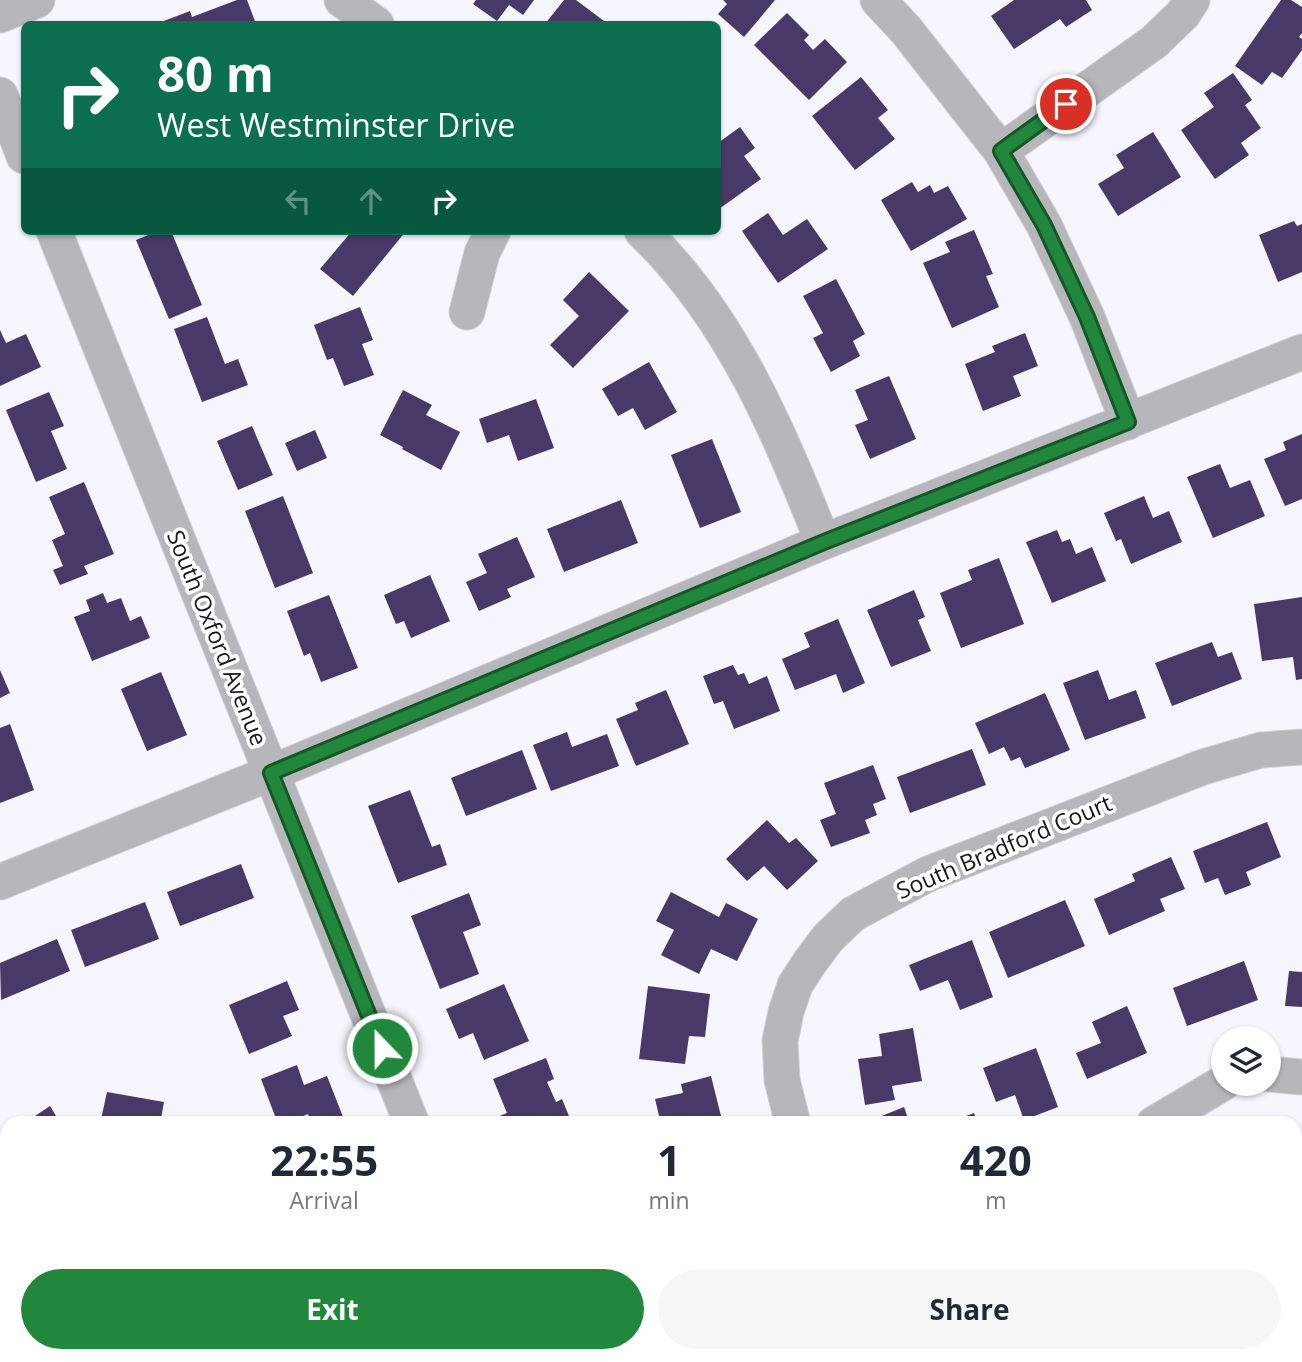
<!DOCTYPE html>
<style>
:root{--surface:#fff;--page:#f6f6f7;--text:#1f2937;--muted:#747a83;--accent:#20873c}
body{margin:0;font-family:"Open Sans",sans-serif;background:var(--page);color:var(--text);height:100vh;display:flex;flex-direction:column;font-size:26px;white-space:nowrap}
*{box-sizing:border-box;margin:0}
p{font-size:23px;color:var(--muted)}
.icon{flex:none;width:38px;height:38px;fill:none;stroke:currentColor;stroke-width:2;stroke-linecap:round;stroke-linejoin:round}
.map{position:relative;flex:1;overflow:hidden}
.details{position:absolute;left:0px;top:1116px;width:1302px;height:247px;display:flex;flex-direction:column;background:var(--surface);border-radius:21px 21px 0 0;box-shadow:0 2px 5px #0004}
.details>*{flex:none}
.hud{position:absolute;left:21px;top:21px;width:700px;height:214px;border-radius:10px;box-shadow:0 2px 5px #0004;background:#0b6e4f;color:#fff;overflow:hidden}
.buttons{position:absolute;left:1211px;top:1026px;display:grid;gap:14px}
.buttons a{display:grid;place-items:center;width:70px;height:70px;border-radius:50%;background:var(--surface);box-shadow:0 2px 5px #0004;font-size:35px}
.pin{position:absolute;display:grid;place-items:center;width:60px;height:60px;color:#fff;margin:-30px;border:4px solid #fff;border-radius:50%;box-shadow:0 2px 7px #0007}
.me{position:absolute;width:77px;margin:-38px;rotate:338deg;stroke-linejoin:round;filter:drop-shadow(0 0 5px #0008)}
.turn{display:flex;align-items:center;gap:24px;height:147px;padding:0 21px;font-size:32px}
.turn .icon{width:91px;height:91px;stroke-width:2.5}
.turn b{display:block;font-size:49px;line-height:60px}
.lanes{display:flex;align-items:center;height:66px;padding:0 21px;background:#0003;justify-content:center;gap:35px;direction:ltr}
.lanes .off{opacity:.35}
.eta{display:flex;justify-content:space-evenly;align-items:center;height:119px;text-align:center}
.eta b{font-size:42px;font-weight:700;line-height:49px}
.button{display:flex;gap:14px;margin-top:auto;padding:14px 21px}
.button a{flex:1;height:80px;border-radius:42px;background:var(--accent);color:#fff;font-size:28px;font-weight:700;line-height:80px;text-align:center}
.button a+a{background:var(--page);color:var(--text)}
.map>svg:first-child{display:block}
.building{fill:#493969}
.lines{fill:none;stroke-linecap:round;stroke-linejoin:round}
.minor-casing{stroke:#d3d1d9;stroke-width:37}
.minor{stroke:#b7b6ba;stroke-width:35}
.route-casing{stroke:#155827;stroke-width:18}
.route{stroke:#20873c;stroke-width:12}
.labels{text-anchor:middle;stroke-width:7;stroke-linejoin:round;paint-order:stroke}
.street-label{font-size:23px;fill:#171719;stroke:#fff}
</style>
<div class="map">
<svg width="1302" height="1362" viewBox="0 0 1302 1362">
<rect width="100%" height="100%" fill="#f7f5fd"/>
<path class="building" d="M237,0H247L256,24H156L190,11L192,17Z
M476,0H534L523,15L509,5L497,21L473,4Z
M564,0H576L608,24H545Z
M723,0H775L744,37L718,14L727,4Z
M1014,0H1086L1092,10L1066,27L1060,19L1014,49L991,16Z
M1281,0H1291L1302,7V33L1299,37L1302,39V50L1282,78L1272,72L1262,85L1235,66Z
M787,13L809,35L804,40L813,50L825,39L847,62L809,100L754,45Z
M1233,73L1252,100L1245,105L1261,128L1241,143L1249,155L1215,179L1181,130L1214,107L1204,93Z
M861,77L888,110L878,118L895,139L855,170L812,116Z
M740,127L755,148L744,156L761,179L719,209L718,143Z
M1153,132L1181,177L1118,216L1098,184L1124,168L1116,155Z
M912,182L918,192L930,185L934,193L948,186L967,219L911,251L881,200Z
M768,213L783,235L807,219L828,249L778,283L742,231Z
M1294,221L1297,226L1302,224V272L1278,282L1259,235Z
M974,230L993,274L986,276L999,307L952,328L923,263L950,252L945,242Z
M158,231H171L202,305L169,319L136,240Z
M352,231H406L353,296L320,269Z
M589,272L629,311L573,368L550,345L579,316L563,300Z
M836,279L865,334L853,341L860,356L831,372L813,338L823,333L803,296Z
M360,307L373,340L362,344L374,375L344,386L333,358L327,360L314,325Z
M207,317L225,364L238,359L248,385L202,402L174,329Z
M0,330L6,343L26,334L41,367L0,386Z
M1025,333L1038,366L1013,376L1021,396L983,411L965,364L995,352L992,346Z
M649,362L677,412L645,430L633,408L618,416L602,389Z
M889,376L916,439L870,459L855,425L868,420L855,390Z
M403,390L432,405L426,415L460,432L441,470L402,449L403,447L380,435Z
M49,392L64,426L51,431L67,469L36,482L6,410Z
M536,399L554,448L518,461L509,435L487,443L479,419Z
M252,426L273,475L238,490L217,441Z
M315,430L327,458L297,471L285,443Z
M1302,434V499L1285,506L1264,459L1286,450L1283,442Z
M712,439L741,512L700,528L671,455Z
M1220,464L1230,488L1250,480L1265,516L1213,538L1187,477Z
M84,482L114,554L84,566L88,574L60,585L53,570L63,566L52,540L65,534L49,497Z
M283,496L313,573L275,588L245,511Z
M1144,496L1153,518L1169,511L1182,542L1131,564L1121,539L1116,541L1104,513Z
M621,500L638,543L564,572L547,529Z
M1057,530L1062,542L1070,539L1076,554L1092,547L1106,581L1052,603L1026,542Z
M517,537L535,577L507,589L511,597L479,611L466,582L487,573L478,554Z
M999,558L1024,624L961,648L940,593L972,580L968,570Z
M430,575L450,621L411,638L404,621L396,624L384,595Z
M914,590L925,617L918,620L931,651L891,667L867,610Z
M103,593L107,603L121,598L130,621L141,616L150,638L92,661L74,617L90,611L86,600Z
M329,595L358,668L321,682L310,653L304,656L287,611Z
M1302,597V679L1296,680L1293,657L1262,661L1254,604Z
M838,619L865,683L843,693L836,674L795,690L782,659L810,647L804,633Z
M1212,642L1218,657L1232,652L1242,679L1172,706L1155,663Z
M733,665L738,675L744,673L749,684L767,676L780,711L734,729L723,701L714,704L703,676Z
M0,670L10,693L0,698Z
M1098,670L1109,700L1136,690L1146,718L1085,740L1063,683Z
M161,672L187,735L147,751L121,689Z
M666,690L689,744L636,766L616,719L638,710L635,703Z
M1045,693L1070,750L1025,768L1020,757L1011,761L1004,747L989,754L975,723Z
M10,724L34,790L0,803V728Z
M567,732L572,747L607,734L619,766L551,791L533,745Z
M972,749L986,785L910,813L897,777Z
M522,750L537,789L466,816L451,778Z
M873,765L886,799L873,804L877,815L865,820L870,833L831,847L820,820L836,814L824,783Z
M410,790L432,847L440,844L447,865L398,883L368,806Z
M767,820L789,843L796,838L818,861L787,890L764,866L747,881L726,859Z
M1267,822L1281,857L1246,872L1251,885L1225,895L1218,878L1205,883L1193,851Z
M1171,857L1185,889L1160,899L1165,911L1109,935L1094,899L1135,881L1132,874Z
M241,864L254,898L180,926L167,892Z
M671,892L719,917L726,903L758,919L737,961L711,949L699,974L661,955L674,930L656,921Z
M469,893L481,925L463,932L479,974L440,989L411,916Z
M1065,900L1085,946L1008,978L989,932Z
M145,902L159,939L85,967L71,930Z
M57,939L70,971L1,1000L0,963Z
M972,940L993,997L960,1010L948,980L920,991L909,965Z
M1244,961L1258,1000L1187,1026L1173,988Z
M1289,971L1302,972V1007L1285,1006Z
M287,981L299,1010L283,1016L292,1036L249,1054L229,1005Z
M504,984L529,1041L484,1060L473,1033L459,1039L446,1009Z
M648,986L710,994L705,1037L689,1036L685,1064L639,1059Z
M1127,1006L1147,1053L1087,1079L1076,1053L1101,1043L1092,1022Z
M913,1028L922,1081L892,1086L895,1100L865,1105L858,1059L882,1056L879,1034Z
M1036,1048L1058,1107L1024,1120L1015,1095L996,1102L983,1068Z
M546,1058L554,1079L547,1082L556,1102L562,1099L571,1121L566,1124H493L492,1119L507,1113L493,1079Z
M297,1065L304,1085L327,1076L345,1122L311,1124L308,1114L284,1124H278L261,1079Z
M711,1076L723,1124H661L655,1099L683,1093L681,1084Z
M107,1092L164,1102L160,1124H100Z
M50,1106L61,1124H23Z
M904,1107L910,1124H870L869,1121Z
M974,1113L978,1124H948V1123Z
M7,1134V1188L0,1177V1139Z
M1302,1149V1192L1295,1194V1151Z
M1302,1261V1327L1295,1331V1265Z
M12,1356H58L63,1362H17Z
M372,1356H438L440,1362H375Z
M609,1356H664L667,1362H606L604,1358Z
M796,1356H817L820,1362H781Z
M961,1356H1018L1003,1362H964Z
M1188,1356H1244L1235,1362H1191Z"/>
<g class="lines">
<g class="minor-casing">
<path id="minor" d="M342,0L376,24
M878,0L906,30L1001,151L1044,225L1087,317L1128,422
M0,15L37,0
M0,95L24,156
M1001,151L1154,42L1183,14L1192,0
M54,231L412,1124
M642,231C731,316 778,430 823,542
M467,312L482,253L493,231
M0,882L271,773L823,542L1302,352
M1269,1074L1302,1077
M793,1124L782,1080L780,1041L786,1012L795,985L810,962L828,938L853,914L928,874L1203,767L1261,750L1302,747
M1154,1124L1223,1083
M140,1356L142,1362
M506,1356L508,1362
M888,1356L890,1362"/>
</g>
<use href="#minor" class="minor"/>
</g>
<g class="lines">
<g class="route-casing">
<path id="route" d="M382,1048L271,773L824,542L1128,422L1087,317L1044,225L1001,151L1066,104"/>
</g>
<use href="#route" class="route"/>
</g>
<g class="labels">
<g class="street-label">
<text transform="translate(217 638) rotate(68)" y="8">South Oxford Avenue</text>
<text transform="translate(1004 847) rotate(-23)" y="8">South Bradford Court</text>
</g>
</g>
</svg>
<div class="buttons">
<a><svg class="icon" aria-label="layers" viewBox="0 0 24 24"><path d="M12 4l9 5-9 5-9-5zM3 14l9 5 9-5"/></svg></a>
</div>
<div class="pin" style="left:1066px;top:104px;background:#d93025"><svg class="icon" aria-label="arrive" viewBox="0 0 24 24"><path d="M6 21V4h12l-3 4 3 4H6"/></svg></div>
<svg class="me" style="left:382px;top:1048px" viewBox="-20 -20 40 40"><circle r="17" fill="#20873c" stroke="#fff" stroke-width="3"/><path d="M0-11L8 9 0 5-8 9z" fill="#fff"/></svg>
<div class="hud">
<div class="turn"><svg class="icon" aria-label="right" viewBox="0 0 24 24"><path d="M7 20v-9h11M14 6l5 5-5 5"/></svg><div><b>80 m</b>West Westminster Drive</div></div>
<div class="lanes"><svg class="icon off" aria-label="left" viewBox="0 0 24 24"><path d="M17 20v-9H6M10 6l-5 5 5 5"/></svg><svg class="icon off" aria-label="ahead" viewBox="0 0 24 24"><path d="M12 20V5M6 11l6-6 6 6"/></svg><svg class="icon" aria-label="right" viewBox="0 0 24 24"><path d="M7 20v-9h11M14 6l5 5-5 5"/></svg></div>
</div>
<section class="details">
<div class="eta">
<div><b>22:55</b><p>Arrival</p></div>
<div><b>1</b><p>min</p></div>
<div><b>420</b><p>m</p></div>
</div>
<div class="button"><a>Exit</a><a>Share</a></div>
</section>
</div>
